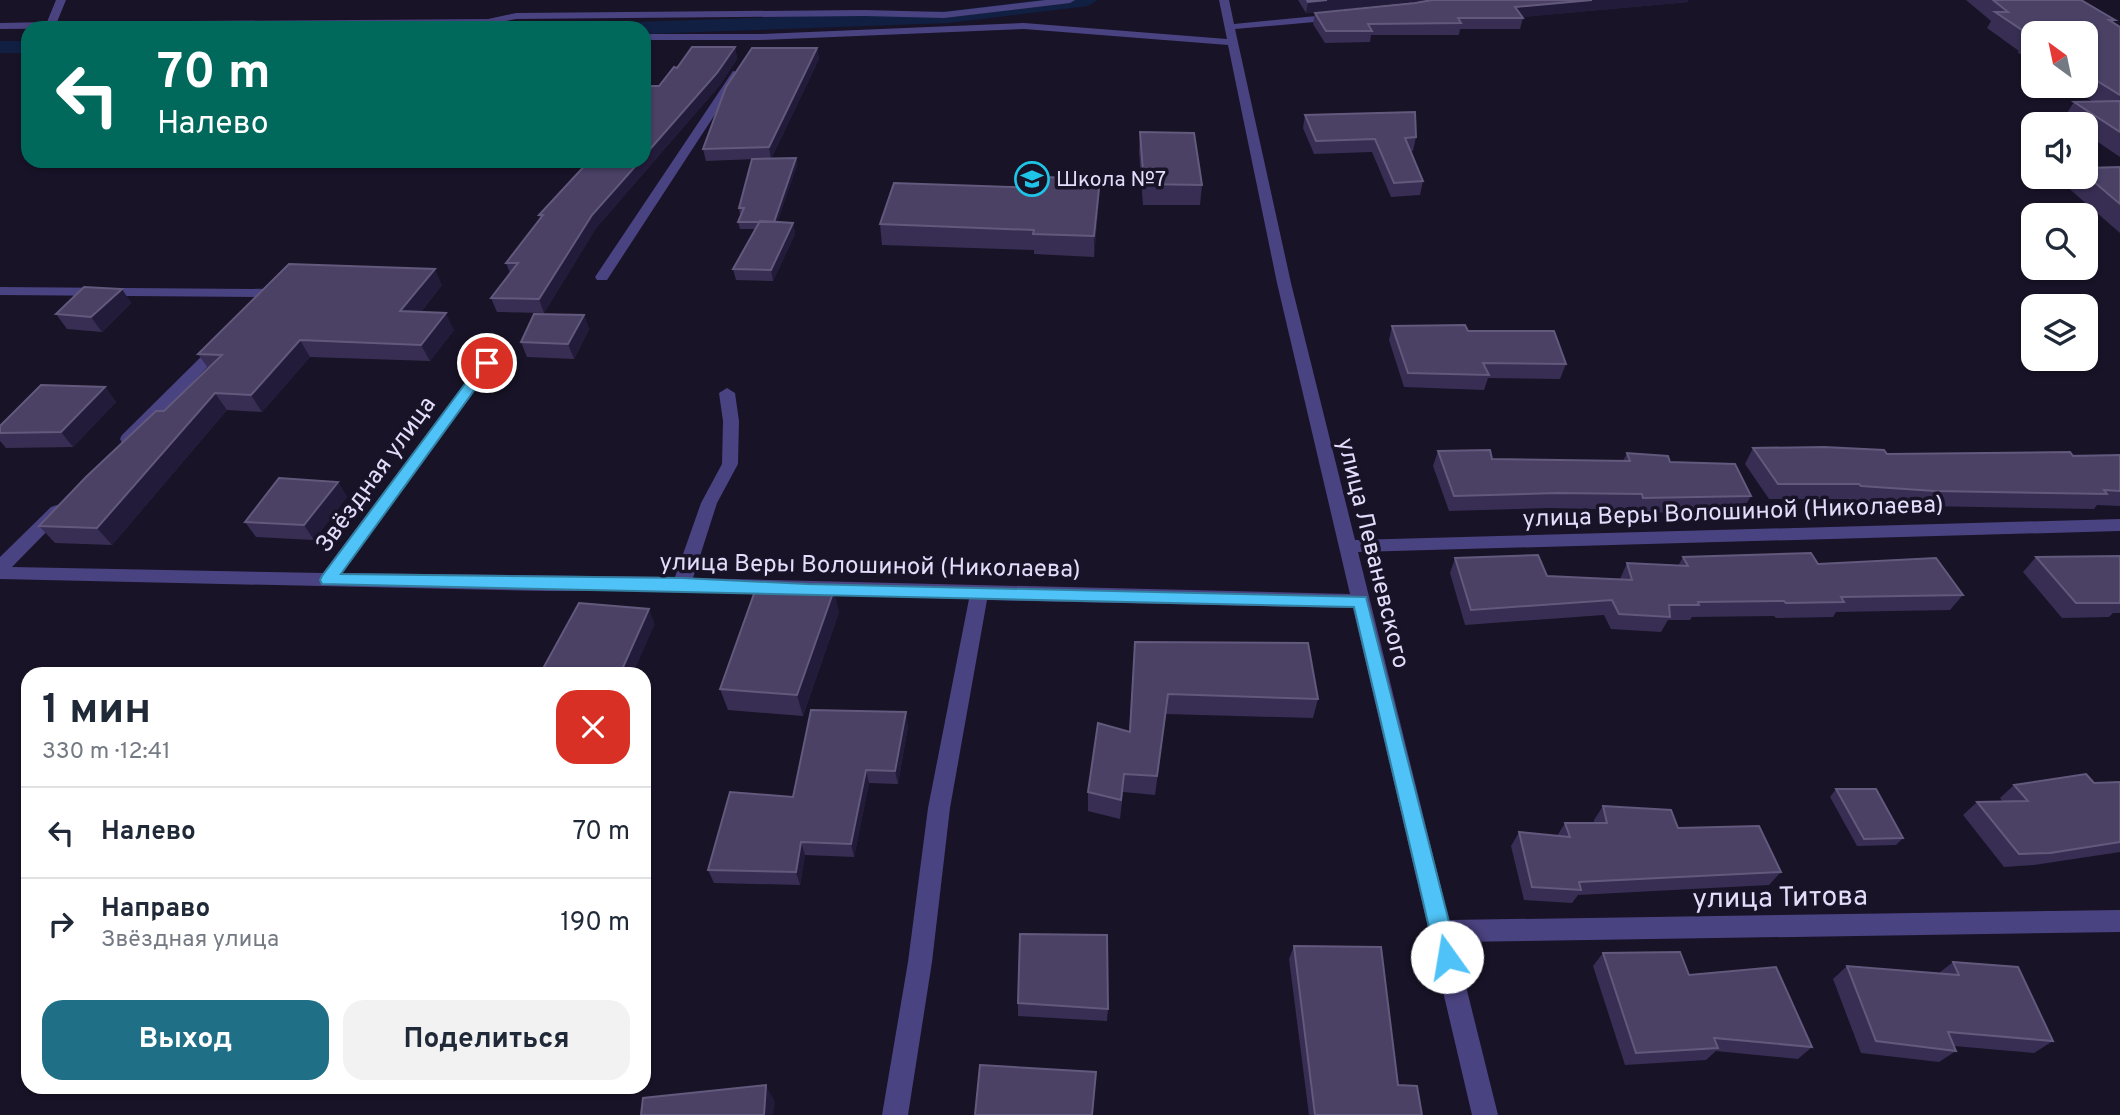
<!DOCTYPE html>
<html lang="ru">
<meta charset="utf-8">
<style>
:root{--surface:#fff;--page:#f2f2f3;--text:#1f2937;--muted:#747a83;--line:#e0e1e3;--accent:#1f6f86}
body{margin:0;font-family:Overpass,sans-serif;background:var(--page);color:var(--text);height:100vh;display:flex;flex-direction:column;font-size:26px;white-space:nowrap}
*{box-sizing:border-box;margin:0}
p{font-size:23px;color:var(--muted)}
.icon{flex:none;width:38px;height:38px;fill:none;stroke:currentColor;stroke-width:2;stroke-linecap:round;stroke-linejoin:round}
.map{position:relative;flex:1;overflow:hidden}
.details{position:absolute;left:21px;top:667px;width:630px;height:427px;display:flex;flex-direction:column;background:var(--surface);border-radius:21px;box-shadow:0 2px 5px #0004}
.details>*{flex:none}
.top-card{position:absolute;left:21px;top:21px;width:630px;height:147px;border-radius:21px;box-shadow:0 2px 5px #0004;background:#00695c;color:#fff;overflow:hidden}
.needle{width:46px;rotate:327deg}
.buttons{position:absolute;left:2021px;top:21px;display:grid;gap:14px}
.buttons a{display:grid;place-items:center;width:77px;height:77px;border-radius:14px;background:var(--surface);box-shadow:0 2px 5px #0004;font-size:35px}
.pin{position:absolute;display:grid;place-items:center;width:60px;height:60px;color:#fff;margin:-30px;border:4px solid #fff;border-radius:50%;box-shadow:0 2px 7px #0007}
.me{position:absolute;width:77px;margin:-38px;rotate:347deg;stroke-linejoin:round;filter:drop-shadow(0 0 5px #0008)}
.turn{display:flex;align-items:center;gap:24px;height:147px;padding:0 21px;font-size:32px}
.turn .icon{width:91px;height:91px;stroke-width:2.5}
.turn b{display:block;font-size:49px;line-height:60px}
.round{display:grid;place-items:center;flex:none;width:74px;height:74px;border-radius:21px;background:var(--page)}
.headline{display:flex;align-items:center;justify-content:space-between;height:119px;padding:0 21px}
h1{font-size:42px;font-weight:700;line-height:52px}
.cta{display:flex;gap:14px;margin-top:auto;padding:14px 21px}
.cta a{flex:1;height:80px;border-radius:21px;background:var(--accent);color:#fff;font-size:28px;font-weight:700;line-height:80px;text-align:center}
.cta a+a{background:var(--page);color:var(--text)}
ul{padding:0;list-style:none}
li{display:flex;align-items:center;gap:21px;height:91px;padding:0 21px;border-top:2px solid var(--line)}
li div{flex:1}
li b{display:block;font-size:26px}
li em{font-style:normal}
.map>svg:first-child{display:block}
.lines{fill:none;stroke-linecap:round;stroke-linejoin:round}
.canal{fill:#112042;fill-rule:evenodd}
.minor{fill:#4a4381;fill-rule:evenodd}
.wall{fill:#382e53}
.shaded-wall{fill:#231b3a}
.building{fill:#4a4165;stroke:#62597c;stroke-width:2}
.route{fill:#4fc3f7;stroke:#337fa1;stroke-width:2}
.labels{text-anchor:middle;stroke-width:7;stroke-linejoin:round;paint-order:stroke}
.far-poi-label{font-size:21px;fill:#e2ddfb;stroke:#181327;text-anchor:start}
.street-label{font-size:24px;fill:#e2ddfb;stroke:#181327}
.near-street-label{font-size:28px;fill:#e2ddfb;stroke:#181327}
</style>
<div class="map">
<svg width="2120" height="1115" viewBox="0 0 2120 1115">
<rect width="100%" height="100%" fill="#181327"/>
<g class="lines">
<path class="canal" d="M1040,0H1098L1088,6L949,23L644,34V28H628L631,24L638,22L949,11Z
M0,41H28V53H0Z"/>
<path class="minor" d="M56,0H66L57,22L488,19L516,13L864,10L944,12L1046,0H1075L1070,3L944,18L864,16L516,19L491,24L489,28H479L481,25L0,29V23L47,22Z
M1219,0H1229L1234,24L1337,14L1342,17L1337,20L1235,29L1291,283L1355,540L2120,519V531L1358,552L1449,920L2120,910V932L1455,942L1498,1115H1472L1353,608L987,600L950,808L932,962L908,1115H882L908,962L928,808L969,599L682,591H546L0,579V557L51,507L57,505L65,511L63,515L12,567L323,573L482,361L487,360L494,364L342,573L675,577L701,503L722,464L723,421L719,393L727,388L735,393L739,421L738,464L717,503L693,578L1350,594L1277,283L1228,45L1024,29L760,40H644V34H760L1024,23L1227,39Z
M733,71L742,73L607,280H597L595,277Z
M0,287L272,289L279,293L266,303L261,302V297L0,295Z
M219,343L226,347L224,350L134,443H122L120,439L122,435L214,344Z"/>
</g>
<path class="wall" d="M1298,0H1426L1306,13Z
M1966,0H2081L2115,20L2113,23L2120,27V157L2086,134V124H2072L2063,119L2074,102L2092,101L2068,86H2086V33H2034V63L2017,52L2019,51L1987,28L1991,21Z
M1688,2L1522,17L1523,18L1520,29H1460L1459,35H1371L1370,42L1325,43L1313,24L1315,13L1415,3Z
M735,47L737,59L720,85L596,228L544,313L497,312L491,298L510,273L506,263L540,219L539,215L659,86L677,68Z
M817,48L819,59L771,159L796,158L797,165L777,222L793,223L795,234L773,281L736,280L733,269L756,229H740L738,222L741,215H740L739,208L756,159L706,161L703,149Z
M1305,115L1416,137L1413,151H1410L1423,181L1420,195L1391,197L1372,152L1314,154L1303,128Z
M1140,132L1202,185L1200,205H1143L1139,152Z
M2120,167V233L2065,185L2071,177H2086V168Z
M1099,199L1094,257L1034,254V250L882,245L880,224Z
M442,285L421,312L454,330L430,361L310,357L262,412L227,410L112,545L55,543L39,526L164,411L208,368L198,354Z
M122,289L131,303L102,332L67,329L56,314Z
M584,315L589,329L574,359L527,357L521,342Z
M1392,326L1468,331L1566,364L1560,379L1488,378L1484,390L1404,387L1389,340Z
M105,387L116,402L73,447L6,448L0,441V433Z
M1753,448L1887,454L2120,455V506L2097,505L2094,509L1923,506L1851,502L1849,499H1769L1745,464Z
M1438,451L1492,459L1623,461L1627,453L1670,462L1751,496L1742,511L1635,513L1634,510L1550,508L1449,511L1433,466Z
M338,482L347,497L314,540L256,537L245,522Z
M2120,556V613H2113L2109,617L2062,618L2023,572L2036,557Z
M1683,557L1818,564L1963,595L1950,610L1836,612L1833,617L1776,618L1774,616L1692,617L1690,620H1668L1661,632L1611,629L1604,615L1465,625L1450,573L1455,558L1547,576L1620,579L1627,563L1678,566Z
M839,612L803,716L728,710L720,689Z
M1135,642L1318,699L1313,718L1166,714L1155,795L1123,792L1120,819L1088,811V792L1129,732Z
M908,726L898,784L869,783L854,857L805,855L800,885L714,883L708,870Z
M2120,782V852L2034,865L2004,867L1963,815L1977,802H2003L2000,798L2014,785Z
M1836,789L1903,838L1896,845L1857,846L1830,797Z
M1603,806L1678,828L1781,872L1769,885L1578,895L1572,903L1524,900L1511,846L1519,832L1557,836L1565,823H1594V820Z
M1294,946L1398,1085L1422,1115H1309L1289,959Z
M1603,953L1689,975L1812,1047L1798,1059L1716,1051L1706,1060L1625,1065L1593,966Z
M1953,962L2053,1041L2034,1053L1954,1046L1956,1051L1939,1062L1861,1053L1833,979L1847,966L1939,973Z
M1018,1003L1108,1009L1107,1021L1018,1016Z"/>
<path class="shaded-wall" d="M1327,0H1426L1306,13L1308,2Z
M1592,0H1688V2L1512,18L1515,7Z
M735,47L737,59L720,85L596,228L544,313L539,299L592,215L640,161H644V156Z
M817,48L819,59L771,159L769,147Z
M796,158L797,165L775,229L773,222Z
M1100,179L1099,199L1094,257V236Z
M793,223L795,234L773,281L771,270Z
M435,269L442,285L408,328L400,311Z
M122,289L131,303L102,332L91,317Z
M446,313L454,330L430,361L421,345Z
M584,315L589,329L574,359L568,344Z
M300,340L310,357L262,412L251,395Z
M105,387L116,402L73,447L61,432Z
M215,393L227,410L112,545L97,528Z
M338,482L347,497L314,540L304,525Z
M834,590L839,612L803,716L797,695Z
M649,609L655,624L633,674H620Z
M906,712L908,726L898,784L895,771Z
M866,770L869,783L854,857L851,844Z
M801,842L805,855L800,885L796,872Z
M766,1085L775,1102L773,1115H764Z"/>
<path class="building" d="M1307,0H1327L1308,2Z
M1432,0H1592L1515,7L1523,18H1458L1461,23L1368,24L1372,31H1326L1315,13L1415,3Z
M1993,0H2081L2115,20H2109L2120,27V95L2086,74V33H2034V40L2027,36H2031L1995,12H2008Z
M692,47H735L717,73L644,156V94L651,86H659L674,67L677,68Z
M752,48H817L769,147L703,149L726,87Z
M2120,101V132L2074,102Z
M1415,112L1416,137L1405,138L1423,181L1394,183L1375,139L1316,141L1305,115Z
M1140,132L1194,133L1202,185L1144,184Z
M796,158L774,222H738L744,208H739L752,159Z
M589,161H640L592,215L539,299L491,298L518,263H506L543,215H539Z
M2120,167V204L2086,175V168Z
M1043,177L1100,179L1094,236L1033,234L1034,230L880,224L894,183L1041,188Z
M760,221L793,223L771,270L733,269Z
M289,264L435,269L400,311L446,313L421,345L300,340L251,395L215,393L97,528L39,526L86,477L156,411H164L222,355L198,354Z
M84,287L122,289L91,317L56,314Z
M534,314L584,315L568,344L521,342Z
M1465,325L1468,331H1554L1566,364L1483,363L1489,375L1408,373L1392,326Z
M41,385L105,387L61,432L0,433V426Z
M1824,447L1884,450L1887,454L2070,452L2073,456L2120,455V491L2104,490L2107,494L1935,491L1861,486L1859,484H1778L1753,448Z
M1490,450L1492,459L1630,461L1627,453L1668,456L1670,462L1735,464L1751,496L1643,498L1642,494L1557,493L1454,496L1438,451Z
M279,478L338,482L304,525L245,522Z
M1811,553L1818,564L1936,558L1963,595L1841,597L1844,602L1786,603L1784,601L1698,602L1699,605H1669L1670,617L1619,614L1612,600L1471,610L1455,558L1538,555L1547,576L1632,580L1627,563L1688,566L1683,557Z
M2120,556V603H2076L2036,557Z
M834,590L797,695L720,689L755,591Z
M579,603L649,609L620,674H540Z
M1135,642L1308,643L1318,699L1168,694L1157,776L1124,774L1121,800L1088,792L1098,723L1130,732Z
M811,710L906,712L895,771L866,770L851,844L801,842L796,872L708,870L730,792L793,797Z
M2086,774L2094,783L2120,782V842L2050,853L2019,854L1977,802L2028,801L2014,785Z
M1836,789H1876L1903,838L1864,839Z
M1603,806L1671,810L1678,828L1759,826L1781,872L1579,882L1581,890L1532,887L1519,832L1570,837L1565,823H1607Z
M1020,934L1107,935L1108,1009L1018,1003Z
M1294,946L1381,947L1398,1085L1417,1086L1422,1115H1315Z
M1680,952L1689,975L1776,967L1812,1047L1714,1038L1718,1048L1636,1053L1603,953Z
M1953,962L2018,967L2053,1041L1948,1032L1956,1051L1876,1041L1847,966L1959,975Z
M980,1065L1096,1072L1092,1115H975Z
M766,1085L764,1115H641L643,1098Z"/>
<path class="route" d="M487,359L494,363L341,574L682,578L807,584L1366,597L1458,957L1455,964L1447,967L1440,964L1436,957L1354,607L322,584L320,580L322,576L482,361Z"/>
<defs>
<g id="school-ring" transform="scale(1.75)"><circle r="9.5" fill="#181327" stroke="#1ec5e7" stroke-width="1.5"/><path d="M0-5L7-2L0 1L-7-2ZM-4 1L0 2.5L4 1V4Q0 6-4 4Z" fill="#1ec5e7"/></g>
</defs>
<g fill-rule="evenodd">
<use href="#school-ring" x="1032" y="179"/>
</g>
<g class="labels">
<g class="far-poi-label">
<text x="1056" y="186">Школа №7</text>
</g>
<g class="street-label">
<text transform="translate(375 474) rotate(-54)" y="8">Звёздная улица</text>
<text transform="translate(1733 511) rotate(-2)" y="8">улица Веры Волошиной (Николаева)</text>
<text transform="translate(1374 553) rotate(76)" y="8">улица Леваневского</text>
<text transform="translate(870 565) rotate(1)" y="8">улица Веры Волошиной (Николаева)</text>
</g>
<g class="near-street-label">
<text transform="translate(1780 896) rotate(-1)" y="10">улица Титова</text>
</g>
</g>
</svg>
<div class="buttons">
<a><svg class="needle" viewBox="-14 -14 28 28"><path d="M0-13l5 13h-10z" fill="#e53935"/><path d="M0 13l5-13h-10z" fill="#747a83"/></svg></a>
<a><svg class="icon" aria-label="sound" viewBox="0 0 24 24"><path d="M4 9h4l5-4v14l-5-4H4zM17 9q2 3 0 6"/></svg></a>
<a><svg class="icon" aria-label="search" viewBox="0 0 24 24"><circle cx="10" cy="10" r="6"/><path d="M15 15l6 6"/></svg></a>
<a><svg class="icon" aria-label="layers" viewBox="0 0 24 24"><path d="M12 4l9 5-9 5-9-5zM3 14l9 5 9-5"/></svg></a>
</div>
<div class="pin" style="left:487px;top:363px;background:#d93025"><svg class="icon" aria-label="arrive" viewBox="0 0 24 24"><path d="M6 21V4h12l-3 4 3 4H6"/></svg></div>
<svg class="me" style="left:1447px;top:957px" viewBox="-20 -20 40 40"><circle r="19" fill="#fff"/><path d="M0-13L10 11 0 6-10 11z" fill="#4fc3f7"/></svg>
<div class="top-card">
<div class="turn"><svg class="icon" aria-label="left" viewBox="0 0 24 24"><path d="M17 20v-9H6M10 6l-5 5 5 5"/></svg><div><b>70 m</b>Налево</div></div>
</div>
<section class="details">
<div class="headline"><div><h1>1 мин</h1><p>330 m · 12:41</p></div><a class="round" style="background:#d93025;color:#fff"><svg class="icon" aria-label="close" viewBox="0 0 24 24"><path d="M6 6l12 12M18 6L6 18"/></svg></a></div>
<ul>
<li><svg class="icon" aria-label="left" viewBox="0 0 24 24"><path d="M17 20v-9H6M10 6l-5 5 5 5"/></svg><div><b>Налево</b></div><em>70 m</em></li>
<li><svg class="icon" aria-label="right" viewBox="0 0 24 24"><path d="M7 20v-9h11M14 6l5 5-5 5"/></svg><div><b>Направо</b><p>Звёздная улица</p></div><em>190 m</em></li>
</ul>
<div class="cta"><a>Выход</a><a>Поделиться</a></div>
</section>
</div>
